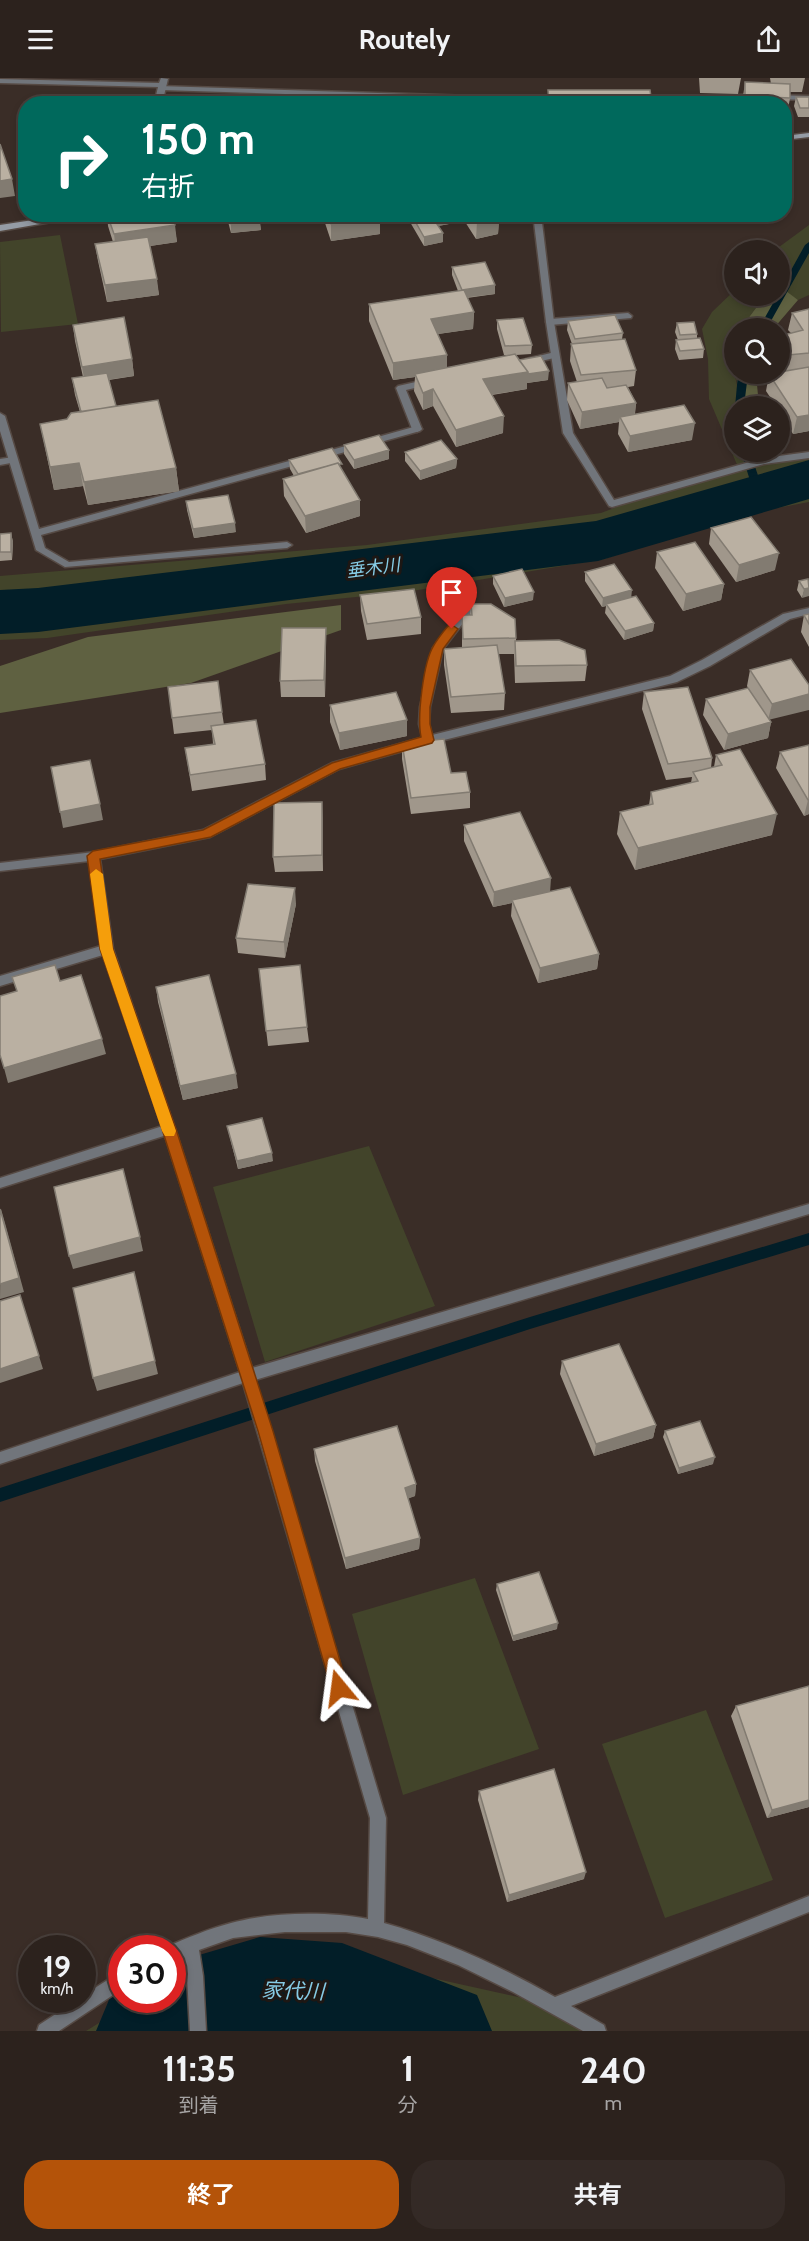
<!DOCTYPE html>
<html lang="ja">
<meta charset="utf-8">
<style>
:root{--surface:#2c221d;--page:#342a26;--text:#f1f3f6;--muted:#a6a4a4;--line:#483f3b;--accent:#b45309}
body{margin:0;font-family:Cabin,"Noto Sans JP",sans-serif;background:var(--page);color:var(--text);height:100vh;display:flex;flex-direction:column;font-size:22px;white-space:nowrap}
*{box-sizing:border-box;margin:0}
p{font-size:20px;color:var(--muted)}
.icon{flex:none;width:33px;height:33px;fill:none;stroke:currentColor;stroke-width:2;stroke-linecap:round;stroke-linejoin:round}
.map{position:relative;height:1953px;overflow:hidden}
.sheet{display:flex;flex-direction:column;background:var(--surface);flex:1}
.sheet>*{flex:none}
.hud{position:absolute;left:18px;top:18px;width:774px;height:126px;border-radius:24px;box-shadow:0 3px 9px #0003,0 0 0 2px var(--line);background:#00695c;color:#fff;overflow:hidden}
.fabs{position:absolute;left:724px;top:162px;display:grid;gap:12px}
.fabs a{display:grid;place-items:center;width:66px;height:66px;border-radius:50%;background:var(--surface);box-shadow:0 3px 9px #0003,0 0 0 2px var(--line);font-size:30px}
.speed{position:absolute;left:18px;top:1857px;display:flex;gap:12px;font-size:30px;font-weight:700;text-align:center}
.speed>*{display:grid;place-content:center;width:78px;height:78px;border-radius:50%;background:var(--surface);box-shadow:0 3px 9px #0003,0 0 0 2px var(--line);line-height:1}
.speed small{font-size:15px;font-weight:400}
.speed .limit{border:9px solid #d22;background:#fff;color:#111}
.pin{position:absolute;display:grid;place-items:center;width:51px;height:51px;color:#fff;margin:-62px -26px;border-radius:50% 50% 50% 0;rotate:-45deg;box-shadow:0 0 6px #0007}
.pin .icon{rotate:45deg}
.me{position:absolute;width:66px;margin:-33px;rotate:344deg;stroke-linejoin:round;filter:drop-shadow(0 0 4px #0008)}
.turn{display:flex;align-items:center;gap:21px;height:126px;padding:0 24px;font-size:27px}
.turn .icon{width:78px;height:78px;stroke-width:2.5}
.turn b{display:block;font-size:42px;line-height:51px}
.eta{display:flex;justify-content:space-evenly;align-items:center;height:102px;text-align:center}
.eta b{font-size:36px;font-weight:700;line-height:42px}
.action{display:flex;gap:12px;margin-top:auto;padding:12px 24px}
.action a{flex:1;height:69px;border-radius:24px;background:var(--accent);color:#fff;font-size:24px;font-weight:700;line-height:69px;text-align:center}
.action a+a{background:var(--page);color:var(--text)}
header{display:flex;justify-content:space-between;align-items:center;height:78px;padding:0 24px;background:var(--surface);font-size:27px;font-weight:700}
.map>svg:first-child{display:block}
.green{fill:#42442a}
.forest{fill:#5f6141}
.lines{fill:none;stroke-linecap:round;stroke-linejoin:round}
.stream{fill:#021e28;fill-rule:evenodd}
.river{fill:#021e28;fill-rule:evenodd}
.lane-casing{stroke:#564a44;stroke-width:3}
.street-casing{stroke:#564a44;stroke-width:3}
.secondary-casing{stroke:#564a44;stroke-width:3}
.lane{fill:#71757b;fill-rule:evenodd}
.street{fill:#71757b;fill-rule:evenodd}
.secondary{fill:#959ca5;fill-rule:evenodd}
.wall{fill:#a0978b}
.shaded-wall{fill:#827b71}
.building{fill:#bab0a2;stroke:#827b71;stroke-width:1.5}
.route{fill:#b45309;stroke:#753606;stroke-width:1.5}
.slow{fill:#f59e0b}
.labels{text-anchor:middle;stroke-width:6;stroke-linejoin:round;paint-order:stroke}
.water-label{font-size:18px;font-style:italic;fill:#86cbe5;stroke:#1d1714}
.near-water-label{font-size:21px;font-style:italic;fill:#86cbe5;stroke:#1d1714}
</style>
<header><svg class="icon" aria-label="menu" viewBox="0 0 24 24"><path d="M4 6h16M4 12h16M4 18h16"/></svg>Routely<svg class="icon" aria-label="share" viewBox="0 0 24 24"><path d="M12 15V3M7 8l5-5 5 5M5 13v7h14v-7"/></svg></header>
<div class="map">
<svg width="809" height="1953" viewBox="0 0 809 1953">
<rect width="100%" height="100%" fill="#3a2d27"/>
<path class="green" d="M809,147V217L798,222L780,211V172H775Z
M60,157L78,246L1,254L0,164Z
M735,212V218H765L741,250H735V297L741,328H735V374H760L767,383L809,375V424L761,433L604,481L406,514L286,526L47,560L0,562V498L367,467L601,435L664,411L738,389L709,321L708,281L702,251L712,234Z
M369,1068L435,1228L265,1284L213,1109Z
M475,1500L539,1671L403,1717L352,1536Z
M706,1632L773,1802L665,1840L602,1666Z
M243,1876L387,1890L554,1927L596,1953H86L107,1940L146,1922H172L173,1909Z"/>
<path class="forest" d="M782,210L798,222L774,250H741L765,218H780Z
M735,291V296H756L759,328H741Z
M341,527V552L191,605L0,635V588L88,559Z"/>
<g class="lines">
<path class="stream" d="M809,164V175L767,250H759L777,218H780V212L805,167Z
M738,296H748L744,328L735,329Z
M741,374H750L764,415L762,417L759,418L754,415Z
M809,1155V1167L530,1251L0,1424V1410L530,1239Z"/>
<path class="river" d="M809,382V421L598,483L38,554L0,556V512L38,510L596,443Z
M260,1859L342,1865L477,1917L492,1953H96L111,1917L122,1910V1922H172V1885Z"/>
<g class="lane-casing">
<path id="lane" d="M159,8L535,20L539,22L535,24L162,12L158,10Z
M757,16L761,18L760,20L669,26L633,25L637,23Z
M771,17L809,18V22L774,21L770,19Z
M628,235L632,238L631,240L550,247L546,244L550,241Z
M555,274L559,277L558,279L529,286L525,283L526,281Z
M429,301L434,304L432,306L406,312L422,351L417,354L412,351L396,310L398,308Z
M13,379L18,382L16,384L0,387V381Z
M480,528L485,531L484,533L470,536L443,571L430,629L429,646L433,662L432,665H424L419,646L420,629L433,570L463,531Z
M169,1046L173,1047L175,1051L173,1055L0,1110V1100Z"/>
</g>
<g class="street-casing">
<path id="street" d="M161,0L168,1L162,26H154L158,9L0,5V1L159,5Z
M533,136H541L554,244L573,355L614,422L764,380L809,374V380L764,386L612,429L609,428L563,355L546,244Z
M0,335L5,338L39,451L304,379L309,382L307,384L41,457L45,470L69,484L287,464L292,467L287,470L65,489L36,472L0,353Z
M417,348L422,351L420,353L320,381L315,378L317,376Z
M809,530V536L790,541L710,588L677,604L428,666L339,691L210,759L100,781L113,871L175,1051L252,1290L809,1126V1136L255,1302L386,1740L384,1845C444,1862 500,1888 555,1919L809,1818V1834L571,1928L604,1947L606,1953H583L513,1914L458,1887L407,1867L378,1859L346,1854H285L233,1860L199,1872L203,1898L206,1953H190L187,1898L184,1878L172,1883V1870L166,1869C187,1860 208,1851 231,1845C270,1834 328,1833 368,1841L370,1740L243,1305L0,1386V1374L240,1294L163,1051L103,877L0,908V898L101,868L89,783L0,793V785L94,774L203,752L332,685L428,658L670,598L702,582L783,536Z
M122,1893V1911L59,1953H37L39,1947L77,1922H82V1918Z"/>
</g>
<g class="secondary-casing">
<path id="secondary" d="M809,55V59L784,62V58Z
M73,136H97L0,153V147Z"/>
</g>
<use href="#lane" class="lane"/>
<use href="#street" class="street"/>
<use href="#secondary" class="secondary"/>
</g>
<path class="wall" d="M699,0H741L738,16L700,15Z
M770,0H805L802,14H790V20L787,37H784V26H742L745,4L771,6Z
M796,19H809V39H798L794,28Z
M107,136H172L177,164L150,168L159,217L107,224L98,183L95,166L113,164L108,148Z
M226,136H258L261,152L231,155Z
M322,136H378L380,139V156L331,163Z
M410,136H449V146L438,148L443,155V164L424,168L410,144Z
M460,136H520L519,138L499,142L498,156L476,161Z
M452,189L495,216L467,220L474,234L473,251L438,256L447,290L514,277H504L497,251V242L532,267L531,276L516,277L519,282L548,302L527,305V311L492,317L503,355L456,369L433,328L423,332L414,313L415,299L393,302L369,243V226L458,213L452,197Z
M809,231V353L793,356L780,335V328H776L766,313L769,296L784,293L780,286V258L791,255L788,252L792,235Z
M568,243L623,255L622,261L636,292L634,308L628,309L636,325L635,336L692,362L628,374L618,356L619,344L580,351L567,322L568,305L577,304L570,283L571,266H572L567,252Z
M677,245L697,256V260L704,271L703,280L679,282L675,271L676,262H678L675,254Z
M73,247L132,281L134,298L109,302L116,328L176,390L179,413L88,427L83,408L54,412L40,346L67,341L80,334L75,317L72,300L83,299L75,263Z
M344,367L389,381L354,391L344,376Z
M405,374L457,381L456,390L420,402L405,383Z
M289,382L342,392L360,422V438L306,455L284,418L283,401L294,398L290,391Z
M186,423L236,454L194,460L187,432Z
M711,450L775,492L736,504L709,466Z
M11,455L13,464L12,482L0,483V456Z
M657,474L724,506L721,522L683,533L655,490Z
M585,494L632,519L654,545L653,553L624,562L605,535L606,528L602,529L585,503Z
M493,498L533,522L504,529L493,506Z
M808,501L802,520L797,512L799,503Z
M360,517L421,539V556L367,562L361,533Z
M471,526L516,560V563L587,587L585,603L515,605L514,576H498L505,615L504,632L451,635L444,587V571L462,570V537H470Z
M809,536V569L801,554L804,537Z
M326,566L325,619H281L280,603Z
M791,581L769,642L771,644L768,660L724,672L703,637L706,621L748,610L747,608L750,592Z
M644,614L712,680L711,690L714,689L716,677L772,757L635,792L617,756L620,734L649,727L651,714L691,705L692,699L666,702L642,631Z
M330,627L407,642V658L340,672L330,644Z
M222,634L224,647L265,686L266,702L192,713L185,670L213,666L212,652L174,656L172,640Z
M402,665L451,695L470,714V730L411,736L402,681Z
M809,667V736L804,738L776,690L780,674Z
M323,740V793L275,794L273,779Z
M464,747L550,814L599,876L597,891L538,905L511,838L512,825L493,829L464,763Z
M296,826L285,880L238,875L236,860Z
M259,891L307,949L309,964L268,968Z
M156,909L238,1010L183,1022L158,924Z
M227,1048L273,1083L238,1091L229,1056Z
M562,1283L656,1347L653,1360L594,1378L560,1296Z
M665,1353L713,1386L678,1396L663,1359Z
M314,1371L416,1406L415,1418L408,1420L420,1460L419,1471L346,1491L315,1383Z
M497,1506L557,1551L513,1563L496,1512Z
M736,1628L809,1729L767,1740L731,1638Z
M479,1713L584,1801L507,1824L478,1722Z"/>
<path class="shaded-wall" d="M12,101L15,118L0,120V103Z
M490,136H520L519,138L499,142L498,156L476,161L477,144Z
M449,137V146L433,149V140Z
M380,139V156L331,163V146Z
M260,143L261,152L231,155V146Z
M175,147L177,164L116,173L114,156Z
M443,155V164L424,168V159Z
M157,201L159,217L107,224L105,207Z
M495,207V216L461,220L462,212Z
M474,234L473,251L431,257V241Z
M447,277V294L415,296V299L393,302V285Z
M132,281L134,298L85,305L82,289Z
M549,293L548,302L527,305V311L482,318L483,301L528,294Z
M433,311V328L423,332V315Z
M636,325L634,341L620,339L619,344L580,351L582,334Z
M809,337V353L793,356L797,339Z
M504,338L503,355L456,369V352Z
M695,345L692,362L628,374L630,358Z
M389,372V381L354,391V382Z
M457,381L456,390L420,402V393Z
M79,385L83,408L54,412L50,389Z
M176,390L179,413L88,427L84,404Z
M360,422V438L306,455L305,438Z
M235,445L236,454L194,460L193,451Z
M11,455L13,464L12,482L11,474Z
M779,475L775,492L736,504L739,487Z
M724,506L721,522L683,533L686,516Z
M809,510V518L802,520L804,511Z
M632,512L631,521L606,526V528L602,529L603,520Z
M534,514L533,522L504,529L505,520Z
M654,545L653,553L624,562L625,553Z
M326,550V566L325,619L324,602Z
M809,616V632L768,642L772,626Z
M407,642V658L340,672L339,655Z
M771,644L768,660L724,672L728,656Z
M808,722H809V736L804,738Z
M322,724L323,740V793L322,777Z
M100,726L103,742L63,750L60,734Z
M777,736L772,757L635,792L638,770Z
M551,800L550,815L512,822V825L493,829L494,814Z
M295,810L296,826L285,880L284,864Z
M599,876L597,891L538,905L540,890Z
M102,961L106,976L8,1005L4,990Z
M236,996L238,1010L183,1022L180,1008Z
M272,1075L273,1083L238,1091L237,1083Z
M1,1131L5,1145L24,1214L0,1221Z
M140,1159L143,1173L73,1191L69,1178Z
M20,1217L43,1291L0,1305V1291Z
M155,1283L158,1296L97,1313L93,1300Z
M656,1347L653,1360L594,1378L596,1366Z
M715,1379L713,1386L678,1396L679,1390Z
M416,1406L415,1418L405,1422V1410Z
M420,1460L419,1471L346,1491L345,1480Z
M558,1545L557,1551L513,1563V1558Z
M809,1722V1729L767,1740L772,1732Z
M586,1794L584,1801L507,1824L509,1817Z"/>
<path class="building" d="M745,4L790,6V20L745,18Z
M548,12H650L652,26H549Z
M796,19H809V30H800Z
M521,20L545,22V26H520Z
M665,20L687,21V26H665Z
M0,66L12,101L0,103Z
M107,136H172L175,147L114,156Z
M228,136H258L260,143L231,146Z
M327,136H378L380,139L331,146Z
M411,136H449V137L433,140L443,155L424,159Z
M472,136H497L499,140L477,144Z
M148,159L157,201L105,207L95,166Z
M485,184L495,207L462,212L452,189Z
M464,212L474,234L431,241L447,277L393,285L369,226Z
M809,231V275L788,277L780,263V258L803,252L792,235Z
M615,237L623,255L575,261L568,243Z
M124,239L132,281L82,289L73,247Z
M523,240L532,267L505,268L497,242Z
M694,244L697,256L680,257L677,245Z
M700,260L704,271L680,273L676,262Z
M625,261L636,292L581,297L571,266Z
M515,276L528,294L483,301L504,338L456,352L433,311L423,315L415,296Z
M541,278L549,293L528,296V294L519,282Z
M809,289V337L797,339L769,296H780V294Z
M107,295L116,328L81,334L72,300Z
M602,300L607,310L626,307L636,325L582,334L568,305Z
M158,322L176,390L84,404L79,385L50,389L40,346L67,341L71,335Z
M684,327L695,345L630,358L620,339Z
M379,357L389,372L354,382L344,367Z
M441,362L457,381L420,393L405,374Z
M332,370L342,386H339L338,385L298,396L289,382Z
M338,385L360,422L305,438L283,401Z
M228,417L235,445L193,451L186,423Z
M751,439L779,475L739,487L711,450Z
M11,455V474H0V456Z
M695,464L724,506L686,516L657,474Z
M614,486L632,512L603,520L585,494Z
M522,491L534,514L505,520L493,498Z
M808,501L809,510L804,511L799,503Z
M414,511L421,539L367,546L360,517Z
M636,518L654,545L625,553L606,526Z
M471,526H491L515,541L516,560L463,561L462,537H472Z
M809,536V546L804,537Z
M282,550H326L324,602L280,603Z
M559,562L585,572L587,587L516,588L515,563Z
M497,567L505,615L451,619L444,571Z
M791,581L809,607V616L772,626L750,592Z
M218,603L222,634L172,640L168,609Z
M688,609L712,680L668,686L644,614Z
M748,610L771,644L728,656L706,621Z
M396,614L407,642L339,655L330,627Z
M256,642L265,686L190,697L185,670L215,666L211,648Z
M444,661L451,695L466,694L470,714L411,720L402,665Z
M809,667V722H808L780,674Z
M740,671L777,736L638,770L620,734L653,726L651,714L698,703L693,694L722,687L716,677Z
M90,682L100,726L60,734L51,689Z
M322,724V777L273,779L274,725Z
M520,734L551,800L494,814L464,747Z
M248,806L295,810L284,864L236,860Z
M570,809L599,876L540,890L512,822Z
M55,887L60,903L81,897L102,961L4,990L0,977V918L17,913L12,899Z
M300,887L307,949L266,953L259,891Z
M209,897L236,996L180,1008L156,909Z
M262,1040L272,1075L237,1083L227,1048Z
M123,1091L140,1159L69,1178L54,1109Z
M0,1131L19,1200L0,1206Z
M134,1194L155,1283L93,1300L73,1210Z
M20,1217L39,1278L0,1291V1223Z
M619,1266L656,1347L596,1366L562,1283Z
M700,1343L715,1379L679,1390L665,1353Z
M397,1348L416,1406L405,1410L420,1460L345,1480L314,1371Z
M539,1494L558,1545L513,1558L497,1506Z
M809,1608V1722L772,1732L736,1628Z
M554,1691L586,1794L509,1817L479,1713Z"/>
<path class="route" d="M452,547L458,551L443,571L430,629V646L434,662L432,665L340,691L211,759L100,781L113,871L176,1051L273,1353L348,1610L345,1616L339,1619L333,1616L331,1610L258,1353L162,1051L100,871L87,778L93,773L203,752L332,685L421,659C417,640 423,584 434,567C438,560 443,554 448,548Z"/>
<path class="slow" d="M96,791L103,796L113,871L176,1053L174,1058H165L162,1053L100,871L90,796Z"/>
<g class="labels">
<g class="water-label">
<text transform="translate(373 490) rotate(-7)" y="6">垂木川</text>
</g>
<g class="near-water-label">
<text transform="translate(293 1913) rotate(2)" y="7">家代川</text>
</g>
</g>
</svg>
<div class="fabs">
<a><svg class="icon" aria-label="sound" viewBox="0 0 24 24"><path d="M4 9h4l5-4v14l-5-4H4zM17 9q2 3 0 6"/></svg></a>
<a><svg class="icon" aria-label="search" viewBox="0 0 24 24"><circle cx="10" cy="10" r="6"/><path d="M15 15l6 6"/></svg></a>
<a><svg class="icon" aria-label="layers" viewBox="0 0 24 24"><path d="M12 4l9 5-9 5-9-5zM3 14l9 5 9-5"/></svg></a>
</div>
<div class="speed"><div>19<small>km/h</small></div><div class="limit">30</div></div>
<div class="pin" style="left:452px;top:551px;background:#d93025"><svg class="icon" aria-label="arrive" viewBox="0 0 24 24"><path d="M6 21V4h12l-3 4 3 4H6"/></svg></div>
<svg class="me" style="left:339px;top:1610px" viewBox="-20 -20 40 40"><path d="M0-17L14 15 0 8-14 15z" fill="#b45309" stroke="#fff" stroke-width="4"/></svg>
<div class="hud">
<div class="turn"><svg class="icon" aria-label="right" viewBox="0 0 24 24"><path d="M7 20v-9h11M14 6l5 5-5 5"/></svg><div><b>150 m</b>右折</div></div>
</div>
</div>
<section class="sheet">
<div class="eta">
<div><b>11:35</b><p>到着</p></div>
<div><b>1</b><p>分</p></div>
<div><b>240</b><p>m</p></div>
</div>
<div class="action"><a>終了</a><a>共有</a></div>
</section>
